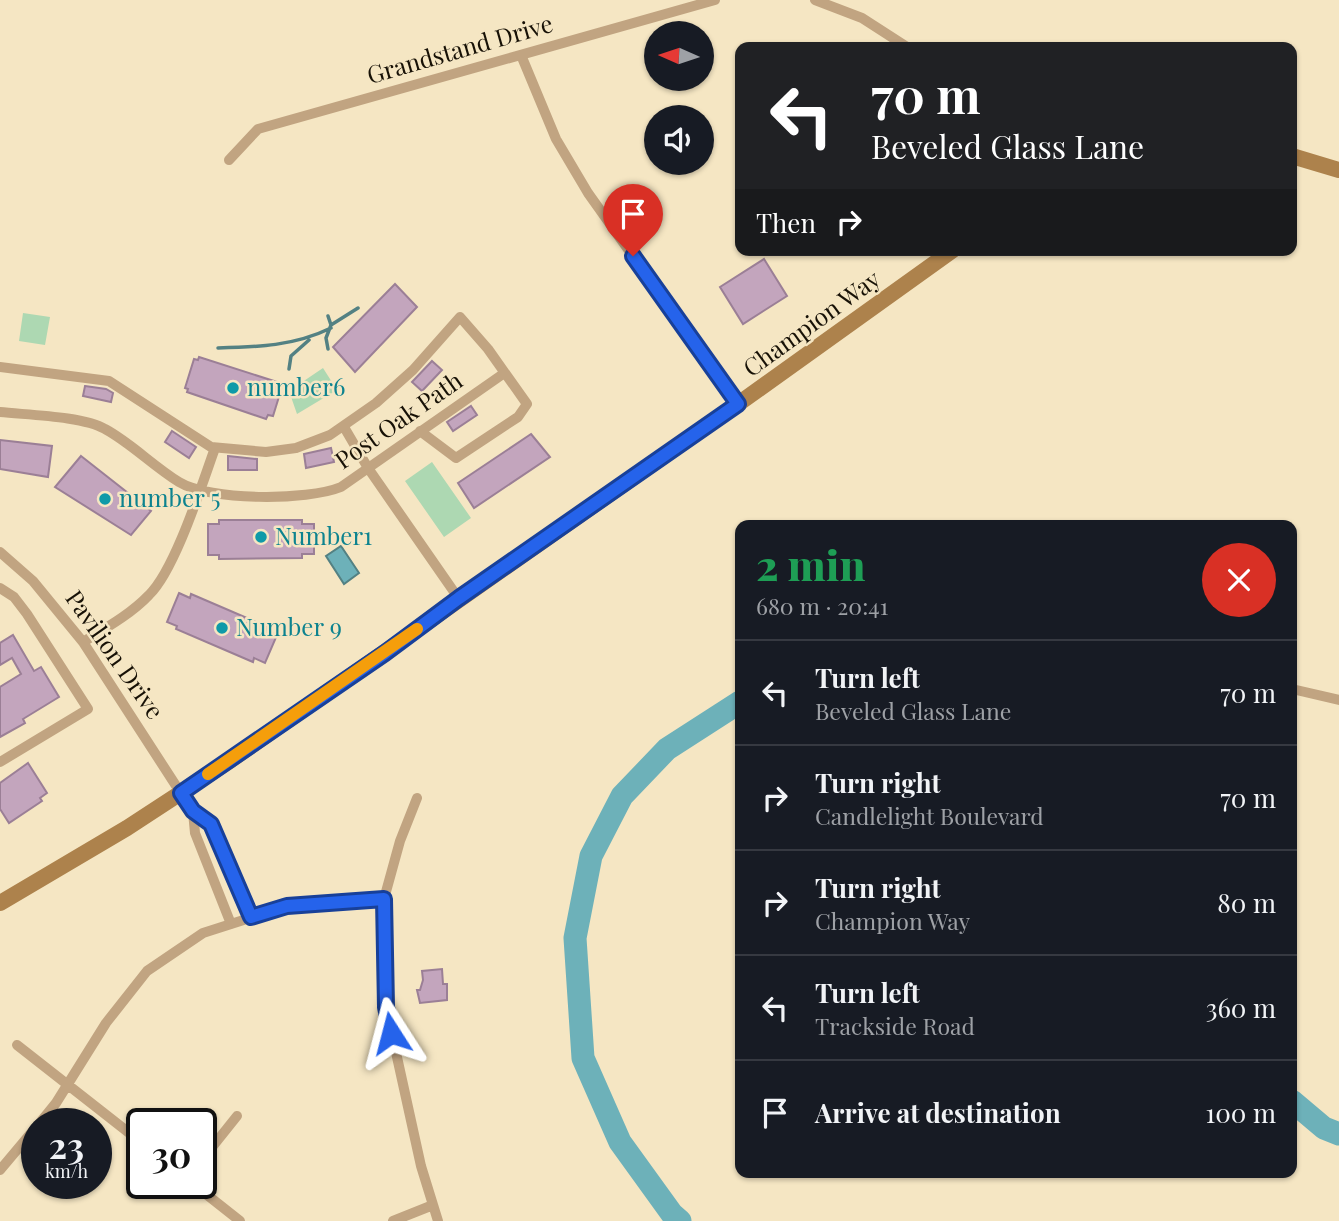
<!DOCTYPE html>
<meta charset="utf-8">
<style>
:root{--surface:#171b24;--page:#20242c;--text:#f1f3f6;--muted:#9ea1a6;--line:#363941}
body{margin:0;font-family:"Playfair Display",serif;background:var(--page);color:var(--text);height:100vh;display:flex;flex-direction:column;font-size:26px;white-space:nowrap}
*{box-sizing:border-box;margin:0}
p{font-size:23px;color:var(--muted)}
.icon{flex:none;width:38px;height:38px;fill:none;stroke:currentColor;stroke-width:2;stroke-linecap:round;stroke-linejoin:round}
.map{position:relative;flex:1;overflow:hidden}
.drawer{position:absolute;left:735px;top:520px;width:562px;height:658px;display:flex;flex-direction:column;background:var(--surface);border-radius:14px;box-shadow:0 2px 5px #0004}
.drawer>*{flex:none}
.top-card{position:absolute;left:735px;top:42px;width:562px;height:214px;border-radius:14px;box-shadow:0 2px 5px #0004;background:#202124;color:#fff;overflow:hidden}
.needle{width:46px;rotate:273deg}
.buttons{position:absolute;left:644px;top:21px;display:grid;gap:14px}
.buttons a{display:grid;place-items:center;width:70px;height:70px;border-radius:50%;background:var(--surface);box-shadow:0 2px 5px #0004;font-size:35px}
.speed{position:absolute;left:21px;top:1108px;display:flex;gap:14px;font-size:35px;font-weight:700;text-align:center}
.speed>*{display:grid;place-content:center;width:91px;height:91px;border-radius:50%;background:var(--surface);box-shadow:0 2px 5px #0004;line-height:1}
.speed small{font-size:18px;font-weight:400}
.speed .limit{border:4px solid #111;border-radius:10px;background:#fff;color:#111}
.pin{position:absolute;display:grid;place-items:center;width:60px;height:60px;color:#fff;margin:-72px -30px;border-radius:50% 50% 50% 0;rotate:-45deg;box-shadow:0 0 7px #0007}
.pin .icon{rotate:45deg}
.me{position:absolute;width:77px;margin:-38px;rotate:351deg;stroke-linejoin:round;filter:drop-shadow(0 0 5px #0008)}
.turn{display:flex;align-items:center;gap:24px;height:147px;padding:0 21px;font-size:32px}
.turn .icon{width:91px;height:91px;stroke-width:2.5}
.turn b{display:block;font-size:49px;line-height:60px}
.then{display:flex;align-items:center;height:66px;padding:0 21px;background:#0003;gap:14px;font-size:26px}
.round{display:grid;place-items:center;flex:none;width:74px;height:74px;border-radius:37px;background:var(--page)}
.overview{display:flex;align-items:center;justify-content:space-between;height:119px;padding:0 21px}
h1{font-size:42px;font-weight:800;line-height:52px;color:#1e9e55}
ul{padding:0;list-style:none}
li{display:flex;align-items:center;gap:21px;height:105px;padding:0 21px;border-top:2px solid var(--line)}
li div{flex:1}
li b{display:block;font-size:26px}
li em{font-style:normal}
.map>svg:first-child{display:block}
.green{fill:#add8b2}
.water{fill:#6db1b9;stroke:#538183;stroke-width:2}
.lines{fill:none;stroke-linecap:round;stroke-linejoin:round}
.stream{stroke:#538183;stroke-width:3.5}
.river{stroke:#6db1b9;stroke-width:23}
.building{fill:#c3a5bd;stroke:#9b7f96;stroke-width:2}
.street{stroke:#c1a481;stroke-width:10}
.secondary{stroke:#ad824c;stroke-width:16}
.route-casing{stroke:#184099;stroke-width:18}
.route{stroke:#2563eb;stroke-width:12}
.slow{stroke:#f59e0b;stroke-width:12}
.culture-dot{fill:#0f9aa8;stroke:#f5e6c3;stroke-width:2.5}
.labels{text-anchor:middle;stroke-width:5;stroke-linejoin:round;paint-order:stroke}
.street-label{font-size:24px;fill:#171106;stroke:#f5e6c3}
.culture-label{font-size:24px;fill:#0d838f;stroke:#f5e6c3;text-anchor:start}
</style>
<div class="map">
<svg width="1339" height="1221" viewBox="0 0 1339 1221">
<rect width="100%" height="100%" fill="#f5e6c3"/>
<path class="green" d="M23,313L50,317L45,345L19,341Z
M323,368L337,390L297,414L289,391Z
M432,462L471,518L444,537L405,481Z"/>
<path class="water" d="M341,546L359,573L344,584L326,556Z"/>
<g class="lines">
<path class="stream" d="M328,316L331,325L326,338L328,349
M331,325L358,308
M218,348C258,347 294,346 331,328
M289,369L291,356L309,340"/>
<path class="river" d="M1292,1101L1324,1128L1339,1134
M680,1221L672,1214L620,1142L583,1058L575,938L591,856L622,796L667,749L740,702"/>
</g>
<path class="building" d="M764,259L787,296L743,324L720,287Z
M395,284L417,307L355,372L333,347Z
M199,357L277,382L276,385L282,387L273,416L268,415L266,419L187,392L188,389L185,388L194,359L198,360Z
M432,361L442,370L422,391L412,382Z
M85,386L106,389L113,393L111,402L83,396Z
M471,406L477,415L453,431L447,422Z
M172,431L196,447L189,458L165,442Z
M531,434L550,457L474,508L458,483Z
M0,440L52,446L48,477L0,469Z
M331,448L334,462L306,468L304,454Z
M81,456L151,511L131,535L55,487Z
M228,456L257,459V470H228Z
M219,520H302V524H314V554H302V558L219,559V555H208V524H219Z
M179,593L190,598L191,594L268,627L266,630L277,635L265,663L254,658L253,662L176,629L177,626L167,622Z
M13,635L34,671L41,667L59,697L23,719L25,723L0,737V687L21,674L12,658L0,665V643Z
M28,763L47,793L40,798L42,801L9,823L0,809V783Z
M442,969L443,984H447V1000L420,1003L417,990H420L423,980L422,971Z"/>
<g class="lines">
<path class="street" d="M815,0L862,18L907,47
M521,55L556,139L588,193L738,404
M229,160L258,129L715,0
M0,367L109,381L211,447L266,452L296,448L330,435L376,403L413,370L460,317L488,349L527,404L518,417L456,458L420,431
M0,412C27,415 83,416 105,429C131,443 153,466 179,482C210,501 307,501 341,487L503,374
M344,427L368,468L459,599
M0,552L33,581L83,642L193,812L211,824L251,917
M0,588L14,597L27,614L88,709L0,762
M83,642C106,628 131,614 149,595C175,570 202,484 215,448
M1292,689L1339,700
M417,798L400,841L384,899L386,1007L421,1166L438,1221
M193,812L195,833L231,924
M17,1045L142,1143
M39,1124L56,1103L106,1023L147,971L203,933L287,906L384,899
M201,1161L237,1116
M0,1170L37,1126
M192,1183L240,1221
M393,1221L433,1205"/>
<path class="secondary" d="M1292,156L1339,170
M0,903L127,828L231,760L738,404L953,250"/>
</g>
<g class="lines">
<g class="route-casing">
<path id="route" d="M391,1033L386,1007L384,899L287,906L251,917L211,824L193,811L181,793L385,653L459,598L738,404L633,256"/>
</g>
<use href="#route" class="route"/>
<path class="slow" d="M208,774L417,629"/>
</g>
<g class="culture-dot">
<circle cx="233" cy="388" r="7"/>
<circle cx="105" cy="499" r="7"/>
<circle cx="261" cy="537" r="7"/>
<circle cx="222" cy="628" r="7"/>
</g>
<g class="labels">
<g class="street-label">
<text transform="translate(460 50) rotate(-16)" y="8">Grandstand Drive</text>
<text transform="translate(812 324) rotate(-36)" y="8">Champion Way</text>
<text transform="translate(399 421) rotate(-35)" y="8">Post Oak Path</text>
<text transform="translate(114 655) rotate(55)" y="8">Pavilion Drive</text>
</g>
<g class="culture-label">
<text x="247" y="396">number6</text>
<text x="119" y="507">number 5</text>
<text x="275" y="545">Number1</text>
<text x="236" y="636">Number 9</text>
</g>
</g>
</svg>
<div class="buttons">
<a><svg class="needle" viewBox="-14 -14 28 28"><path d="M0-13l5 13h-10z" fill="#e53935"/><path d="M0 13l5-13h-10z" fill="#9ea1a6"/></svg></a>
<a><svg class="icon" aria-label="sound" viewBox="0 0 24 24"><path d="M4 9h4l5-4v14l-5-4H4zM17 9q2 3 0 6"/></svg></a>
</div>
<div class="speed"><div>23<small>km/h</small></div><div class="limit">30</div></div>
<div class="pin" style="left:633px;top:256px;background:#d93025"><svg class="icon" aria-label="arrive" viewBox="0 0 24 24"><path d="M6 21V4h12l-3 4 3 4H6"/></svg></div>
<svg class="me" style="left:391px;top:1033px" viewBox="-20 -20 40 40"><path d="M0-17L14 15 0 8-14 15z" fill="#2563eb" stroke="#fff" stroke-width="4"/></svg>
<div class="top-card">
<div class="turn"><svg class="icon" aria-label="left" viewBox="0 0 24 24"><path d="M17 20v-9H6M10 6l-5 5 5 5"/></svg><div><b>70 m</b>Beveled Glass Lane</div></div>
<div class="then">Then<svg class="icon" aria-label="right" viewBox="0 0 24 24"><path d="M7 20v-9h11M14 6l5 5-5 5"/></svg></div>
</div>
<section class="drawer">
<div class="overview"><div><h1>2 min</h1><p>680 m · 20:41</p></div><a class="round" style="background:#d93025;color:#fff"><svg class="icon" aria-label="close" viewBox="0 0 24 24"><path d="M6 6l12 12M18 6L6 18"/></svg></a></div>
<ul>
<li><svg class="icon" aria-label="left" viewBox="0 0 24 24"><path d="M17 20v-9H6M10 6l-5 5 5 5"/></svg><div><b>Turn left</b><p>Beveled Glass Lane</p></div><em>70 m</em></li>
<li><svg class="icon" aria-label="right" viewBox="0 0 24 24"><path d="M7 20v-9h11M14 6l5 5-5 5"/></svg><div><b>Turn right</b><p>Candlelight Boulevard</p></div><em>70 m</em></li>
<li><svg class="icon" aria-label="right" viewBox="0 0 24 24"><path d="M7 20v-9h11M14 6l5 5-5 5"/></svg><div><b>Turn right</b><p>Champion Way</p></div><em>80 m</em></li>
<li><svg class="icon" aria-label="left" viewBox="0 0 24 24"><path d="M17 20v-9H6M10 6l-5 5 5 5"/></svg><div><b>Turn left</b><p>Trackside Road</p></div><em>360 m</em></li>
<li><svg class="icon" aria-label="arrive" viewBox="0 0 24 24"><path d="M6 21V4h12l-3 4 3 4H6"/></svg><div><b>Arrive at destination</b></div><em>100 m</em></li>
</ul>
</section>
</div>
